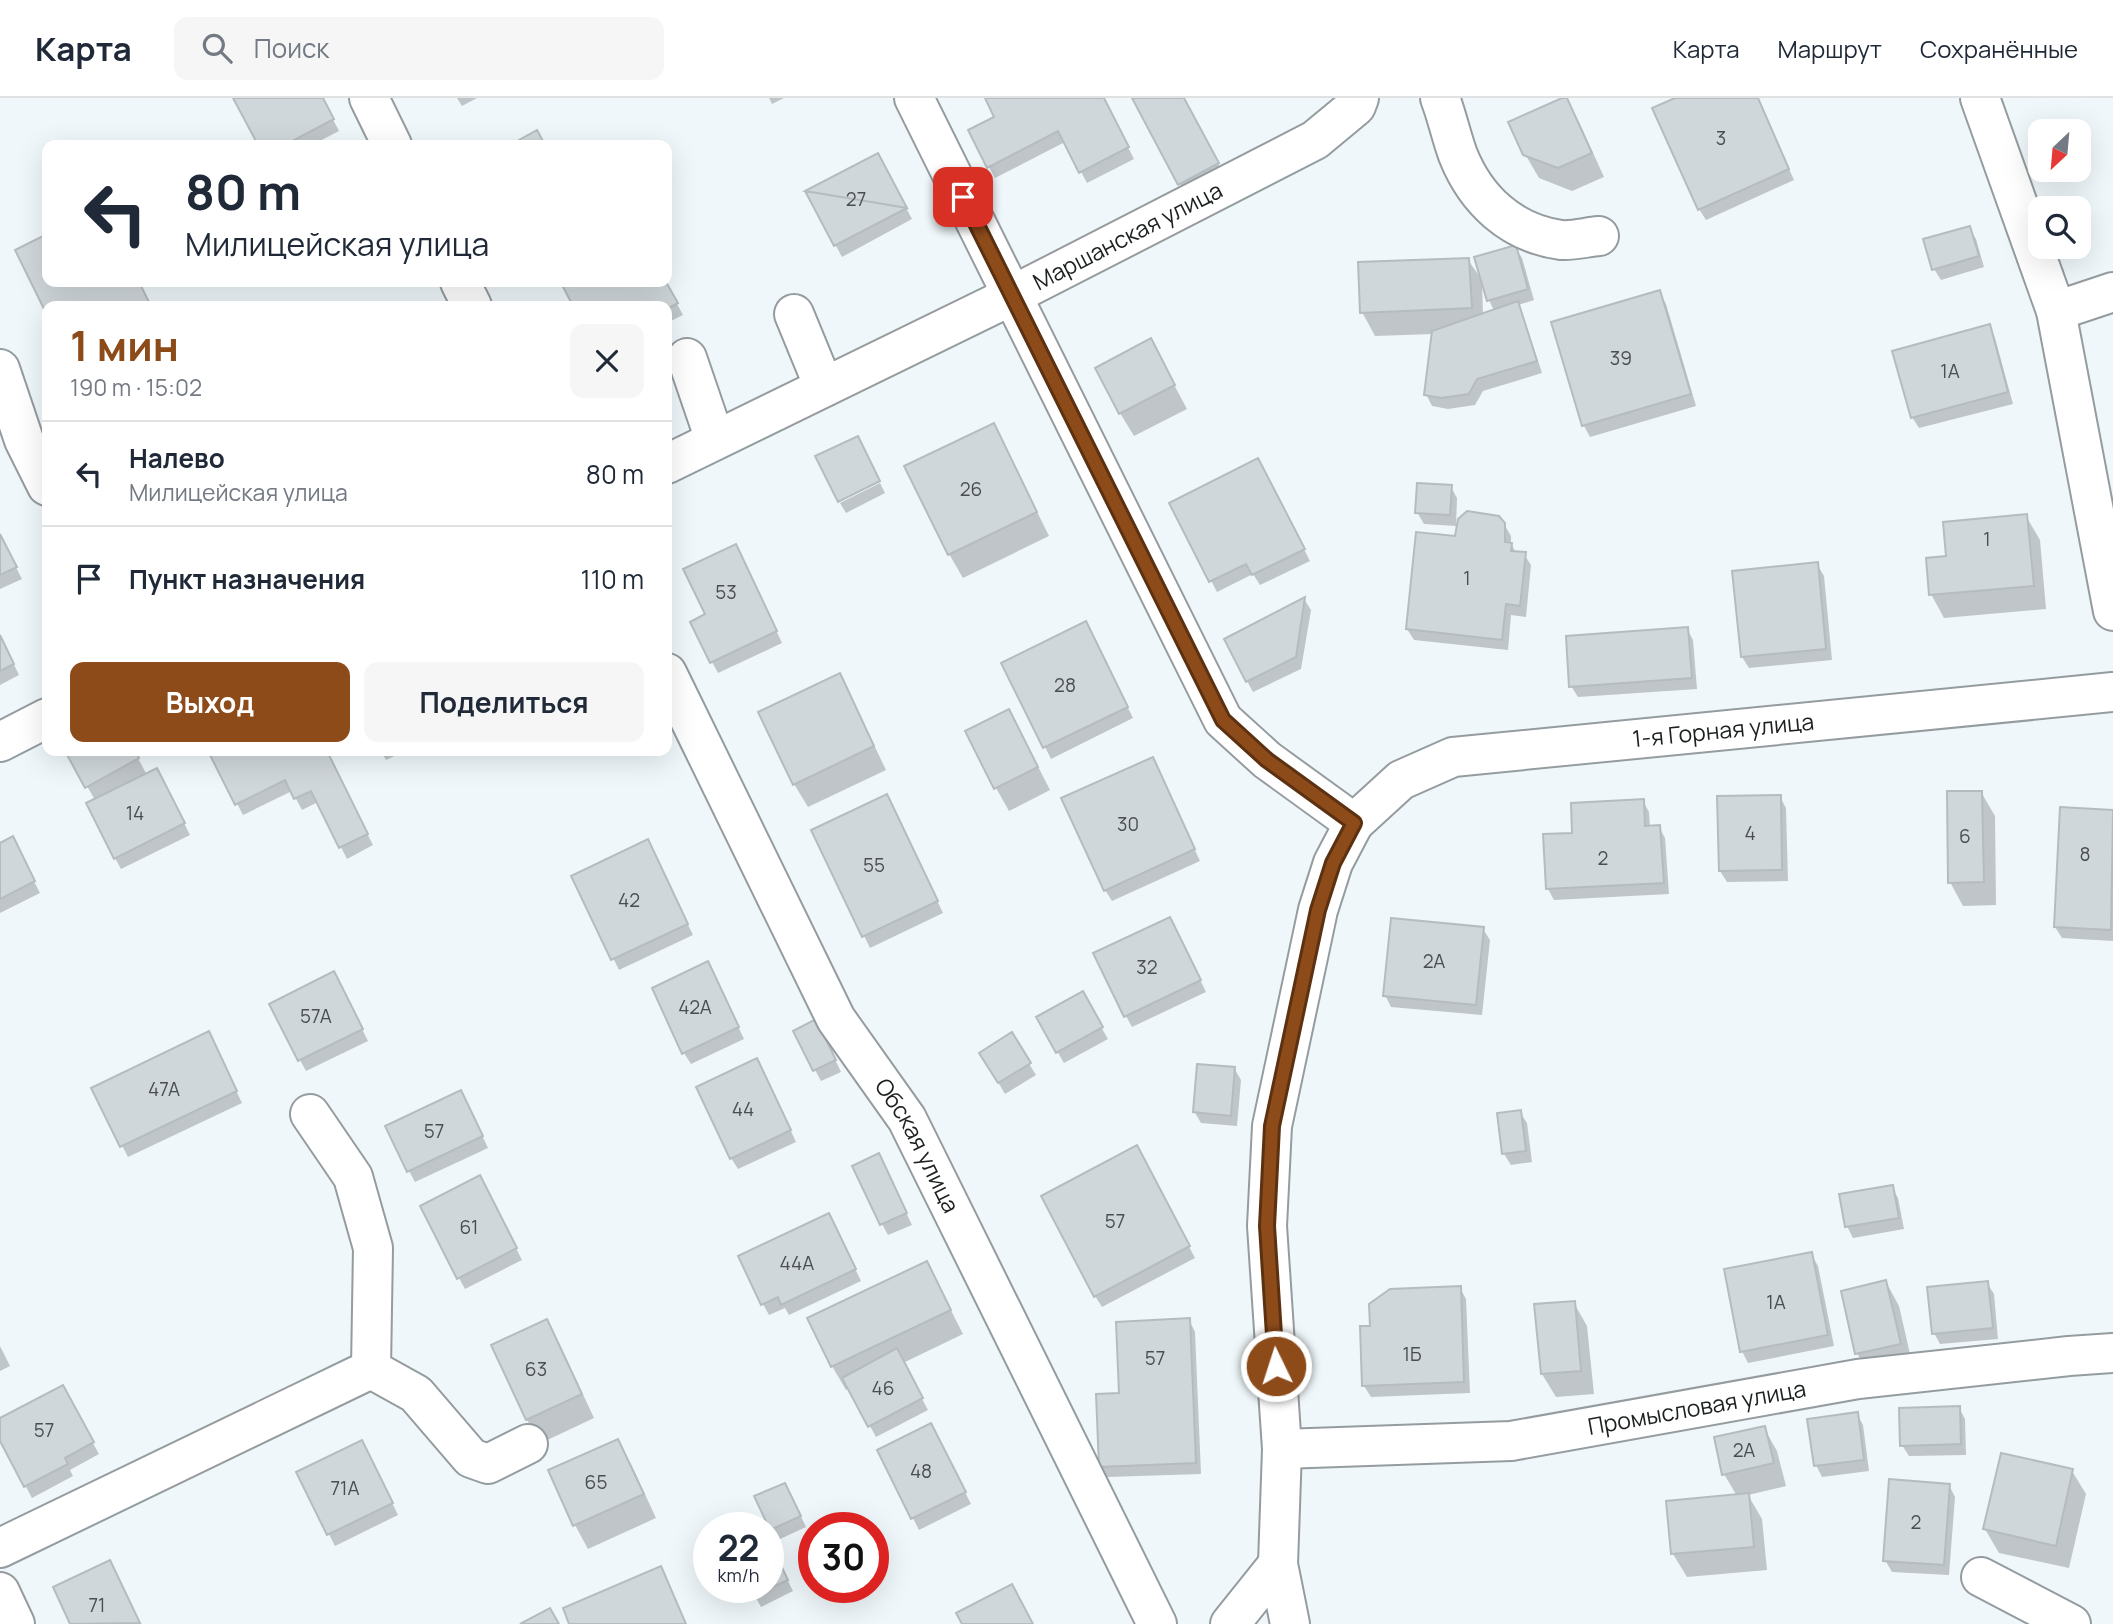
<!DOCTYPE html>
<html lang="ru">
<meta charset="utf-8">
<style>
:root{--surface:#fff;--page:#f6f6f7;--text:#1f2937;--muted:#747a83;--line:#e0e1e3;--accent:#8d4b1a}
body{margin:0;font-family:Manrope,sans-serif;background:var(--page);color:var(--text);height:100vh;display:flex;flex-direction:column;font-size:26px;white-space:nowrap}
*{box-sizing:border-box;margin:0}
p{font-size:23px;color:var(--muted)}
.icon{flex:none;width:38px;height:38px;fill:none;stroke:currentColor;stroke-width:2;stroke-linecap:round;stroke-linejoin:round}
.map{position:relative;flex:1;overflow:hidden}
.details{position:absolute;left:42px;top:203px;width:630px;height:455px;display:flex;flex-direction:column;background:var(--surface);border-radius:14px;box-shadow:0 7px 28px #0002}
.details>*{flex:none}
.hud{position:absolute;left:42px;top:42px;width:630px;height:147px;border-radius:14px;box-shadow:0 7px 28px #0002;background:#fff;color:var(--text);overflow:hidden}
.needle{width:46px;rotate:206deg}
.fabs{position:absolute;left:2028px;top:21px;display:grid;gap:14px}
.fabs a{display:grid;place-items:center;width:63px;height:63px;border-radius:14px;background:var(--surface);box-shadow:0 7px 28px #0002;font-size:35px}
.speed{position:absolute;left:693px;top:1414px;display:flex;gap:14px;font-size:35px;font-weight:700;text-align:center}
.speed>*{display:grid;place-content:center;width:91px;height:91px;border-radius:50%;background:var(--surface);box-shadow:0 7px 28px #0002;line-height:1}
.speed small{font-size:18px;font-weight:400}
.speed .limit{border:10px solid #d22;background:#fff;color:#111}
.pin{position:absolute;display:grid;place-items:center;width:60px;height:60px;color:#fff;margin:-30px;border-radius:14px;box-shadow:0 4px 10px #0006}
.me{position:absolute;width:77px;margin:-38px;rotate:356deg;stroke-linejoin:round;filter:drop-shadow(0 0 5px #0008)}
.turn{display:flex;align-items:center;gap:24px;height:147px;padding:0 28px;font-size:32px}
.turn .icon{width:91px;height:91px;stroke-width:2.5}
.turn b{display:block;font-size:49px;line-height:60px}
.round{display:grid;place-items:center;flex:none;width:74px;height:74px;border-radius:14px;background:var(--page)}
.headline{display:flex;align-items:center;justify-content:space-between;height:119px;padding:0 28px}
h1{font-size:42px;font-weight:700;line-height:52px;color:var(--accent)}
.action{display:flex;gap:14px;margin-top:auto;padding:14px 28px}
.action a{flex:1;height:80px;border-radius:14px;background:var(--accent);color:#fff;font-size:28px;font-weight:700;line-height:80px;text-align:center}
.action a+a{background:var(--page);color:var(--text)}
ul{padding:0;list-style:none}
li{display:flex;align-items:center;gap:21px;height:105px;padding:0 28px;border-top:2px solid var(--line)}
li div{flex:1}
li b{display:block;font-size:26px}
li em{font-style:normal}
header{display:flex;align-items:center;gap:42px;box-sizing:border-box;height:98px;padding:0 35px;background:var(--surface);border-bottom:2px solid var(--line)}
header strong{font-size:33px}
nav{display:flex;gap:38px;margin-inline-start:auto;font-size:24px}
.search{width:490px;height:63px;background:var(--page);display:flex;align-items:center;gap:18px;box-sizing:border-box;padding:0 24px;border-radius:14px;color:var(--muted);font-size:26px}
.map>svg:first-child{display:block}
.shadow{fill:#0003;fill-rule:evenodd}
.building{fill:#d0d7db;stroke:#b5bcbf;stroke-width:2}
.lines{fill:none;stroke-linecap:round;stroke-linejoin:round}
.minor-casing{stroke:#959ca0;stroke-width:42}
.minor{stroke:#fff;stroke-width:38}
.route-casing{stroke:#5c3111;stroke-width:18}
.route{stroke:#8d4b1a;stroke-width:12}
.labels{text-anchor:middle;stroke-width:7;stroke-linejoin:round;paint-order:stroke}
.number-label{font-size:19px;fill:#4a4e50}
.street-label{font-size:23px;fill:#1d2021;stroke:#fff}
</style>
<header>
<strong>Карта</strong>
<div class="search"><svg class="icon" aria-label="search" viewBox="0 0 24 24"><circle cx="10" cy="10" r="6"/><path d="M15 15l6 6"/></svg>Поиск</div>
<nav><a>Карта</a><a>Маршрут</a><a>Сохранённые</a></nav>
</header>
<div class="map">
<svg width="2113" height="1526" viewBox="0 0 2113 1526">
<rect width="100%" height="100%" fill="#eff7fa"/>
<path class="shadow" d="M322,0L339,33L312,47H260L235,1Z
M457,0H477L462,8Z
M769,0H784L772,6Z
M987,0H1103L1134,61L1087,85L1065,44L995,80L989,69L997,19Z
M1134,0H1183L1224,77L1186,97Z
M1565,0L1579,24L1604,79L1572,93L1539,80L1525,56Z
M1679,0H1757L1794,82L1706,122L1699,111Z
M884,68L912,121L842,159L807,94Z
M1969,130L1976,141L1984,169L1941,182L1934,171Z
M47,138V184H138L150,208H47V213L17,153Z
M1515,149L1522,160L1534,202L1518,207L1523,217L1542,275L1483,293L1475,307L1448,311L1432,308L1426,296L1433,236L1375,238L1362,214L1468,162L1483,183ZM1482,186L1494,213L1483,217Z
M568,184H665L683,217L667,225V208H575L564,186Z
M1659,194L1666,206L1696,308L1590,339L1584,328L1553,225Z
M1989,228L1995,240L2013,306L1919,330L1912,319Z
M1163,266L1187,311L1134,338L1120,315Z
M1006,351L1049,438L963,480L949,456Z
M1264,373L1310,463L1260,487L1253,476L1217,494L1171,405Z
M880,385L885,395L846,415L840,405Z
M1451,389L1457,400L1456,428L1424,426L1417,414Z
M2026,418L2040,442L2046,511L1944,520L1931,496L1948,459Z
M1504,426L1511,438V445L1516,455L1524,456L1531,467L1526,519L1511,517L1508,552L1414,542L1407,531L1457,440Z
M0,439L22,481L0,491Z
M742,459L782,545L718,575L712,564L707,517Z
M1817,466L1824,478L1832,562L1749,570L1742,559L1733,475Z
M1304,501L1311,512L1301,571L1253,594L1247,583Z
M1687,531L1693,542L1697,591L1578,599L1571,588Z
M1092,537L1133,620L1051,661L1004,566Z
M0,538L19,577L0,587Z
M839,578L852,601L886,672L808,709L794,686Z
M1022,637L1050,692L1009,713L996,690Z
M67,653H134L147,677L163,683L190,737L121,771L115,760L95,702Z
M210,653H310L312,657L325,653L373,747L347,761L318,704L302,712L292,693L243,717Z
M381,653H405L386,662Z
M1158,672L1200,763L1112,803L1105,792Z
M1981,694L1995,718L1996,807L1963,808L1950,784Z
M1780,699L1786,710L1788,783L1727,784L1720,773Z
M1643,703L1649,714L1650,729H1659L1665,740L1669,796L1554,802L1548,791L1545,738L1574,736Z
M893,709L943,815L870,850L813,733Z
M2062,711L2113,714V843L2062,840L2055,829Z
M0,747L18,752L40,795L0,815Z
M653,754L693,837L619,872L573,779Z
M1483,831L1490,842L1482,917L1391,909L1385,897Z
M1176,832L1206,894L1132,929L1126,918Z
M714,877L744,941L691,966L684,955Z
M340,887L368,943L306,973L300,962Z
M1082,896L1108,941L1064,965L1038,920Z
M822,934L841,974L821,983L815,972Z
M1011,937L1036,977L1005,996L981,955Z
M214,946L242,1005L128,1059L93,991Z
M1234,970L1241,982L1237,1028L1201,1025L1194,1013Z
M763,973L796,1044L738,1071L731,1060Z
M467,1005L488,1050L415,1084L409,1073Z
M1520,1014L1527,1025L1532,1064L1511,1067L1504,1056L1499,1016Z
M1143,1061L1195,1160L1102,1209L1095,1198Z
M884,1068L912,1127L888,1137L882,1126Z
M1892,1089L1898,1100L1904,1131L1853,1140L1847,1128Z
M486,1091L522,1162L465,1191L459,1180Z
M835,1128L861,1183L789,1217L785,1210L769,1217L763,1206Z
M1811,1156L1818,1168L1834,1248L1748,1265L1742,1253Z
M1886,1184L1899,1208L1913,1269L1870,1279L1857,1255Z
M1987,1185L1994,1196L1998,1241L1940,1246L1934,1235Z
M939,1189L963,1236L903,1265L928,1312L876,1339L849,1290L846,1292L832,1268L809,1221Z
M1460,1190L1466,1201L1470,1295L1371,1299L1364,1288Z
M1574,1205L1587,1228L1594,1296L1556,1299L1542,1276Z
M1189,1222L1195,1234L1201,1376L1107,1379L1100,1368L1121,1297Z
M546,1223L560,1247L594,1320L541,1345L527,1322L493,1247Z
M0,1248L10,1268L0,1273Z
M62,1289L99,1356L70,1372L73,1378L32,1400L0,1340V1322Z
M1959,1310L1965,1321L1966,1357L1909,1358L1902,1347Z
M1857,1316L1863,1327L1869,1373L1822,1379L1816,1367Z
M1764,1330L1777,1353L1786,1388L1748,1397L1762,1421L1767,1472L1687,1479L1673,1456L1737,1398L1724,1376Z
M937,1338L971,1406L919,1432L879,1353Z
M617,1343L631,1366L656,1420L588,1451L575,1427L550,1373Z
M368,1355L398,1417L335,1448L298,1375Z
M2072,1373L2086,1396L2069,1470L1999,1455L1985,1431Z
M1949,1387L1955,1399L1949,1477L1892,1474L1885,1462Z
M791,1398L806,1429L778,1442L771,1431Z
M780,1467L793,1493L761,1509L750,1489H768Z
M116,1475L140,1526H72L55,1490Z"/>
<path class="building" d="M233,0H323L334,21L285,47H258Z
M985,0H1104L1129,49L1079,75L1058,33L987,70L968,32L994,19Z
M1132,0H1184L1219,65L1178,87Z
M1562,0H1567L1592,55L1558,70L1523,57L1508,24Z
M1675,0H1758L1789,71L1698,112L1652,10Z
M537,32L545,47H510Z
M878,55L907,110L834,148L805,93Z
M878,55L907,110L805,93Z
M1970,128L1979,158L1932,172L1923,141Z
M47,136V184H139L151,208H47V217L15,152Z
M1516,147L1528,191L1487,203L1474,159Z
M1469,160L1472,210L1360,215L1358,164Z
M564,184H666L678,205L667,211V208H573L561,185Z
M1660,192L1691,296L1582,328L1551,224Z
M1518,203L1537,263L1477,281L1469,296L1441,300L1424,297L1432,233Z
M1990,226L2008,294L1911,320L1892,253Z
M1151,240L1175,287L1119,316L1095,270Z
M994,325L1037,414L948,457L904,368Z
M858,338L880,383L838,404L815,358Z
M1258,360L1305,451L1252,477L1246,466L1209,484L1169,405Z
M1417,385L1452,387L1450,417L1415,415Z
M1467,413L1499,418L1505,425V444L1512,445L1511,453L1526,454L1520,508L1506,506L1502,542L1406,531L1416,434L1455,438L1458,421Z
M2027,416L2034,488L1929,497L1926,460L1946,458L1943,424Z
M0,436L17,469L0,477Z
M736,446L777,533L710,565L690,524L705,516L683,471Z
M1818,464L1826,551L1741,559L1732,473Z
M1305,499L1296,559L1246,584L1224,541Z
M1086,523L1128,609L1043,650L1001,565Z
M1688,529L1692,580L1569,589L1566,538Z
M0,537L14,566L0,573Z
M840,575L874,648L793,687L758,614Z
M1009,611L1038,669L994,691L965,633Z
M65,653H135L139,660L85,690Z
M208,653H310L312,655L316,653H327L368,736L339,750L311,693L294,701L285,682L235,707Z
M1153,659L1195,751L1104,793L1061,700Z
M157,670L185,725L114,761L86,705Z
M1947,693H1982L1984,784L1948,785Z
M887,696L938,803L862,839L811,732Z
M1781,697L1782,772L1719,773L1717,698Z
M1644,701L1645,728L1660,727L1664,785L1546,791L1543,736L1572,735L1571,705Z
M2060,709L2113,712L2111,832L2054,829Z
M13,738L35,783L0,801V745Z
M648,741L688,826L611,862L571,778Z
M1170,819L1201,882L1124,919L1093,855Z
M1391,820L1484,829L1476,907L1383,898Z
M708,863L739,929L682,956L652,890Z
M334,873L363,931L298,963L269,906Z
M1083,893L1103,929L1056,955L1036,919Z
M816,921L836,962L813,973L793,933Z
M209,933L237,993L120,1049L91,990Z
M1012,934L1031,965L998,985L979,955Z
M757,960L791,1032L730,1061L696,989Z
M1197,966L1235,969L1231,1018L1193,1014Z
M461,992L483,1038L407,1074L385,1028Z
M1521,1012L1526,1053L1502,1056L1497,1015Z
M1137,1047L1190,1148L1094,1199L1041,1098Z
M879,1055L907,1115L880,1127L852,1068Z
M480,1077L517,1150L457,1181L420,1108Z
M1893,1087L1899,1120L1845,1129L1839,1096Z
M829,1115L856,1171L781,1207L778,1199L761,1207L738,1158Z
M1812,1154L1828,1237L1740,1254L1724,1171Z
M927,1163L951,1212L831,1269L807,1220Z
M1886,1182L1901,1246L1855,1256L1841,1193Z
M1988,1183L1993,1230L1932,1236L1927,1189Z
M1461,1188L1464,1284L1362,1288L1360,1228H1370L1369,1206L1390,1191Z
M1575,1203L1581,1273L1541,1276L1534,1206Z
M1190,1220L1196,1365L1099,1369L1096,1296L1119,1295L1116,1224Z
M547,1221L582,1296L526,1322L491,1247Z
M897,1250L923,1300L868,1329L842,1280Z
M63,1287L94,1344L65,1360L68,1366L24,1389L0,1343V1320Z
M1960,1308L1961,1346L1900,1348L1899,1310Z
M1858,1314L1864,1362L1814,1368L1807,1321Z
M931,1325L966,1394L911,1421L877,1352Z
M1765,1328L1774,1365L1722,1377L1714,1339Z
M618,1341L644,1396L573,1428L548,1372Z
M362,1342L393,1405L327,1437L296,1374Z
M2001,1355L2073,1371L2056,1448L1983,1431Z
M1889,1381L1950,1386L1944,1467L1883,1463Z
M785,1385L801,1418L770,1432L754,1398Z
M1749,1395L1754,1449L1671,1456L1666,1403Z
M774,1453L788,1482L753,1498L749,1489H768V1456Z
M110,1462L140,1525L70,1526L53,1489Z
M661,1468L686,1526H569L563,1510Z
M1012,1486L1033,1526H962L956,1515Z
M550,1510L559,1526H520Z"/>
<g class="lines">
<g class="minor-casing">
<g id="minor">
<path d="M369,0L392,47"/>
<path d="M914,0L1223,622L1267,662L1354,725L1333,765L1318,812L1272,1028L1267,1128L1282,1351L1278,1466L1290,1526"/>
<path d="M1440,0C1447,18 1451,38 1458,57C1476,102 1511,135 1561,142C1573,143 1587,139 1599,138"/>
<path d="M1980,0L2056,213L2113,513"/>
<path d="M460,184L472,208"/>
<path d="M2056,213L2113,194"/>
<path d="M794,216L824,289"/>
<path d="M687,260L715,342"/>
<path d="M0,271L24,342L47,388"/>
<path id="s1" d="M667,366L1013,197L1315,42L1356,8L1359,0"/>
<path id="s2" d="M667,575L836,921L907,1021L1157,1526"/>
<path d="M0,644L47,620"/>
<path id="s3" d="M1354,725L1401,682L1453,659L2113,594"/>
<path d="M310,1016L353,1079L373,1150L371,1271L416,1296L471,1360L488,1366L528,1346"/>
<path id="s4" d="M1282,1351L1511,1343L1858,1281L2069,1258L2113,1255"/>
<path d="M0,1450L371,1271"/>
<path d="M1981,1479L2071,1526"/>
<path d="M0,1494L15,1526"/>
<path d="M1230,1526L1278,1466"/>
</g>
</g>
<use href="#minor" class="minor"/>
</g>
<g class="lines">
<g class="route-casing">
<path id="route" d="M963,99L1223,622L1267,662L1354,725L1333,765L1318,812L1272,1028L1267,1128L1276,1268"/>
</g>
<use href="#route" class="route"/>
</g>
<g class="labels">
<g class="number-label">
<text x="1721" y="47">3</text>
<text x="856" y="108">27</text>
<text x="1621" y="267">39</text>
<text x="1950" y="280">1А</text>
<text x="971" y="398">26</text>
<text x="1987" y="448">1</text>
<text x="1467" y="487">1</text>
<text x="726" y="501">53</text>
<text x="1065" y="594">28</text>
<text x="135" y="722">14</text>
<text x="1128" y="733">30</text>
<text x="1750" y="742">4</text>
<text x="1965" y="745">6</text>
<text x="2085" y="763">8</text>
<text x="1603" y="767">2</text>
<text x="874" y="774">55</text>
<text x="629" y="809">42</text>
<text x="1434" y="870">2А</text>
<text x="1147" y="876">32</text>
<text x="695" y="916">42А</text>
<text x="316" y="925">57А</text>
<text x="164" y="998">47А</text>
<text x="743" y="1018">44</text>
<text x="434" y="1040">57</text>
<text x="1115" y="1130">57</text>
<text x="469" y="1136">61</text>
<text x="797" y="1172">44А</text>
<text x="1776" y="1211">1А</text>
<text x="1412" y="1263">1Б</text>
<text x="1155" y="1267">57</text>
<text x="536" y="1278">63</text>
<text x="883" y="1297">46</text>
<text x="44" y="1339">57</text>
<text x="1744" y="1359">2А</text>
<text x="921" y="1380">48</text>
<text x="596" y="1391">65</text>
<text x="345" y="1397">71А</text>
<text x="1916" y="1431">2</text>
<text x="97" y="1514">71</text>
</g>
<g class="street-label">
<text dy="8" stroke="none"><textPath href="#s1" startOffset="514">Маршанская улица</textPath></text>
<text dy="8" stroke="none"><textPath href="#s3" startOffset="392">1-я Горная улица</textPath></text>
<text dy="8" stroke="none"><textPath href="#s2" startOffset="536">Обская улица</textPath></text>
<text dy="8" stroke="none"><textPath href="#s4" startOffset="418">Промысловая улица</textPath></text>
</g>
</g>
</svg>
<div class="fabs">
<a><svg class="needle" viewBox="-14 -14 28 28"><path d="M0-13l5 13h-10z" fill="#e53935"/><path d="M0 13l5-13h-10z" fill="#747a83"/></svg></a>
<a><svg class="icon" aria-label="search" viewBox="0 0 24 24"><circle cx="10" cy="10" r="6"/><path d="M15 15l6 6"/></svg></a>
</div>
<div class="speed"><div>22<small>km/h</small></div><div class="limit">30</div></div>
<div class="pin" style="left:963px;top:99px;background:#d93025"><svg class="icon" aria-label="arrive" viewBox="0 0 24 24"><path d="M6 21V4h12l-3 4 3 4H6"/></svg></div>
<svg class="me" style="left:1276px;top:1268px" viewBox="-20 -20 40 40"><circle r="17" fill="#8d4b1a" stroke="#fff" stroke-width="3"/><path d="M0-11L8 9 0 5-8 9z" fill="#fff"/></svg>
<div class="hud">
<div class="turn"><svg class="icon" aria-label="left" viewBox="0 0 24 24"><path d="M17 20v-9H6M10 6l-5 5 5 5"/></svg><div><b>80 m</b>Милицейская улица</div></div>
</div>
<section class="details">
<div class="headline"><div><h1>1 мин</h1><p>190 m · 15:02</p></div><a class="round"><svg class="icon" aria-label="close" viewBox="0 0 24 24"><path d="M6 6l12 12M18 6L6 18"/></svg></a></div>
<ul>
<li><svg class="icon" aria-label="left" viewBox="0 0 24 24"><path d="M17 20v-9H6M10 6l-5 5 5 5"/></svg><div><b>Налево</b><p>Милицейская улица</p></div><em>80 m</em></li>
<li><svg class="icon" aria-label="arrive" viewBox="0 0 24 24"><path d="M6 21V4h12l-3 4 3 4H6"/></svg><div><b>Пункт назначения</b></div><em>110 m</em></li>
</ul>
<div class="action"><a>Выход</a><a>Поделиться</a></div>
</section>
</div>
